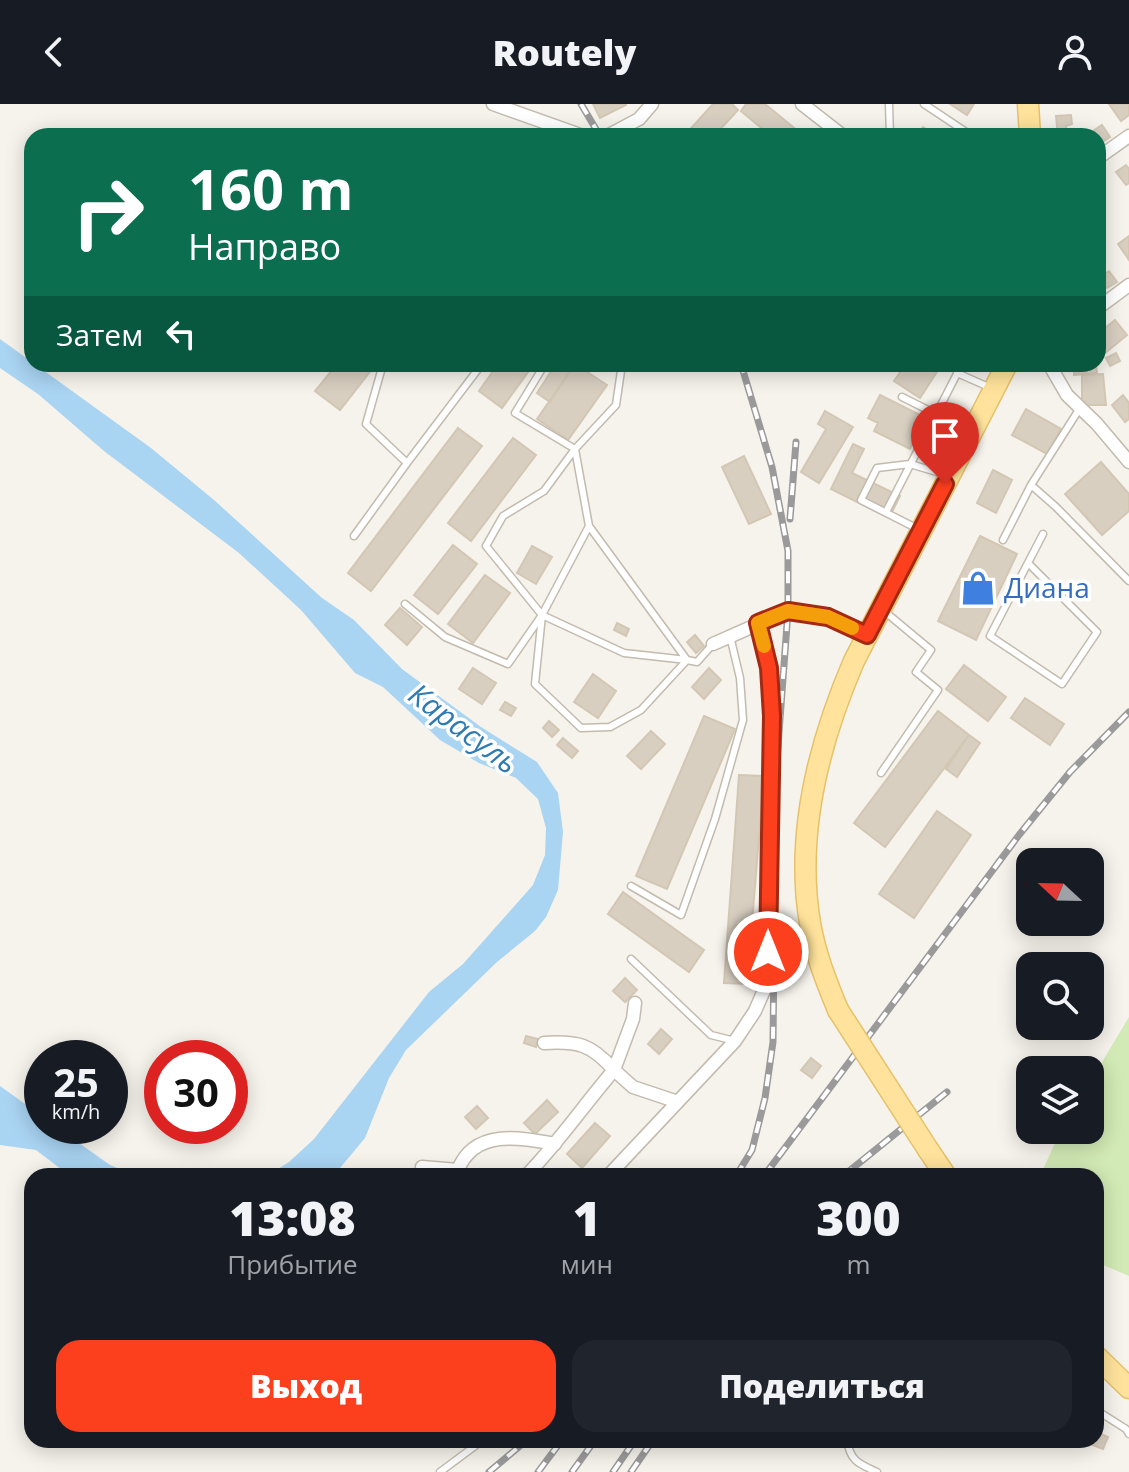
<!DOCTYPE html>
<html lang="ru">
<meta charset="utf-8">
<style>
:root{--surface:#171b24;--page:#20242c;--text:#f1f3f6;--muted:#9ea1a6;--accent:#fc3f1d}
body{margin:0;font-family:"Open Sans",sans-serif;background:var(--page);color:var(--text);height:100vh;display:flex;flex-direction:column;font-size:30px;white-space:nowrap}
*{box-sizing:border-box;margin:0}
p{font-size:26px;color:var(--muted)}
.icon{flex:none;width:44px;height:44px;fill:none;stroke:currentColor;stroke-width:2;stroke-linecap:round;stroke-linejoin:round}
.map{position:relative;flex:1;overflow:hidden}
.panel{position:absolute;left:24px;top:1064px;width:1080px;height:280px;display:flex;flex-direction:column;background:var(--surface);border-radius:24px;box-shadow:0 4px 20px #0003}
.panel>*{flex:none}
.banner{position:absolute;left:24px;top:24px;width:1082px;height:244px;border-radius:24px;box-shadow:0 4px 20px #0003;background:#0b6e4f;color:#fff;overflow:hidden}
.needle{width:52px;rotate:292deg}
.buttons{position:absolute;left:1016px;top:744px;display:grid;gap:16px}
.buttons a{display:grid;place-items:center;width:88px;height:88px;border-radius:16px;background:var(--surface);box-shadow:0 4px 20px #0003;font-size:40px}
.speed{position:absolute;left:24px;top:936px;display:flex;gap:16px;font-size:40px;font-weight:700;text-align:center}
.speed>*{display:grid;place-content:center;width:104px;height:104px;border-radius:50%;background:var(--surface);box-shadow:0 4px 20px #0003;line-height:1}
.speed small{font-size:20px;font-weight:400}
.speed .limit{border:12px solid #d22;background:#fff;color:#111}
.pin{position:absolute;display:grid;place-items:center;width:68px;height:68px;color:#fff;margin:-82px -34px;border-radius:50% 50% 50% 0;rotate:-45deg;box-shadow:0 0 8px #0007}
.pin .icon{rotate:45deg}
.me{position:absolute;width:88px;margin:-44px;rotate:0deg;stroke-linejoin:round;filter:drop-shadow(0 0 6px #0008)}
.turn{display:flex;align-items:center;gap:28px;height:168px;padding:0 32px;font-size:36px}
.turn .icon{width:104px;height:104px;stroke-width:2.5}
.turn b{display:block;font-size:56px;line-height:68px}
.then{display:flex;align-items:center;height:76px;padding:0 32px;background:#0003;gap:16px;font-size:30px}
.eta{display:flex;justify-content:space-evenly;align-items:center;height:136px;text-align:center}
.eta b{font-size:48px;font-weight:800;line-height:56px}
.primary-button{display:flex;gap:16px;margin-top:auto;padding:16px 32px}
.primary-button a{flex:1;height:92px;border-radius:24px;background:var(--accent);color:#fff;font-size:32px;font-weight:800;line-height:92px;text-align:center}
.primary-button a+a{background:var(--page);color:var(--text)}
header{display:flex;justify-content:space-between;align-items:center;height:104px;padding:0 32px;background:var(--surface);font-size:36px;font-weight:800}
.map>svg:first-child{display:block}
.green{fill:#d2eab5}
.water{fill:#a9d4f2}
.building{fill:#d8cfc1;stroke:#d3c7b4;stroke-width:2}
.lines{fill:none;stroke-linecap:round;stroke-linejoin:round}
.service-casing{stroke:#c2bbae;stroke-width:9}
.minor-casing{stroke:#c2bbae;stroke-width:15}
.primary-casing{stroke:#e6c16a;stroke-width:23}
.service{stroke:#fff;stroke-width:6}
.minor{stroke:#fff;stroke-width:12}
.primary{stroke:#ffe39c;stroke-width:20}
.rail-casing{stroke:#9a9a9a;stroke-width:7}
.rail{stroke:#fff;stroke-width:4;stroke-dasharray:12;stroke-linecap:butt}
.primary-bridge-casing{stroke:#e6c16a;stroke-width:23;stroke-linecap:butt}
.primary-bridge{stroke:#ffe39c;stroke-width:20}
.route-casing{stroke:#a42913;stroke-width:20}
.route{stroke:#fc3f1d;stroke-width:14}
.slow{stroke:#f59e0b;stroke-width:14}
.labels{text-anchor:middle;stroke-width:7;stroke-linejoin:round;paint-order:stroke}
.shop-label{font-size:28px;fill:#366cbe;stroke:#fff;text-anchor:start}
.water-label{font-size:30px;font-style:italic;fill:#2e7ab2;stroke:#fff}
</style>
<header><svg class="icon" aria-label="back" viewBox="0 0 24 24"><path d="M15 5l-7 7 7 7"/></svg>Routely<svg class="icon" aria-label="person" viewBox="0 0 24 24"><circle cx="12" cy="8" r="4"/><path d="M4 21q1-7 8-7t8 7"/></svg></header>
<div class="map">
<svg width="1129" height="1368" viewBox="0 0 1129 1368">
<rect width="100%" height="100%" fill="#f6f3ec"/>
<path class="green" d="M1129,913V1172L1096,1158V1072H1040L1061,1026H1090V978Z"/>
<path class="water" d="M0,235L151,344L214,396L322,494L354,516L402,565L481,623L537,658L558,689L563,728L558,786L546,813L535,827L497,858L406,946L389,974L365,1034L340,1064L328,1072H267L289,1058L314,1035L429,888L463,860L533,781L545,751L546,724L538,695L516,674L479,659L440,636L383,583L355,569L301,506L239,449L104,347L38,290L0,264Z
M0,982L42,1012V1022H55L110,1061L137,1072H70L36,1046L0,1041Z"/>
<path class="building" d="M593,0H626V1L600,14Z
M713,0H732L738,6L714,32H684Z
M746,0H765L804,32H771L741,7Z
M950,0H974L967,11Z
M1109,0H1129V11L1121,17Z
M1071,11L1072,20L1066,22L1067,32H1058L1056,12Z
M1102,21L1110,33L1098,41V32L1090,29Z
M923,23L938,32H917Z
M1126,61L1129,65V79L1126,81L1116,68Z
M1129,132V156L1118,140Z
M1109,167L1117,178L1107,184L1100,173Z
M1115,216L1127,231L1105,249L1098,240V230Z
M1116,249L1120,257L1110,262L1106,254Z
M337,260H376L340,306L315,287Z
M498,260H534L502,304L479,287Z
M556,260H575L550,298L537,289Z
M575,260L607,281L568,336L537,315Z
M906,260H942L920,294L894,277Z
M1074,260H1096L1097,269L1074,271Z
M1103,270L1106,301H1082V271Z
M880,291L926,314L910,345L874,327L878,319L868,314Z
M1123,291L1129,299V315L1125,318L1112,301Z
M1026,305L1061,325L1047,350L1012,331Z
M825,307L853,323L819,379L801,368L826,325L818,320Z
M458,324L482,342L371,487L348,469Z
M513,334L536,351L471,437L448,419Z
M853,340L864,345L852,369L900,392L889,414L831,385Z
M744,352L771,410L749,420L722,363Z
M1101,358L1129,390V407L1102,431L1065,390Z
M993,366L1012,376L996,409L977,399Z
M980,432L1017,450L976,536L938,517Z
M453,441L477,460L438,510L414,491Z
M532,442L552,453L536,480L517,469Z
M485,471L510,489L473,539L448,520Z
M400,504L422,523L407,541L385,521Z
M617,519L629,525L626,532L614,526Z
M695,531L704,542L696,549L687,538Z
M964,561L1006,593L988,617L946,585Z
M473,564L496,579L482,600L459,585Z
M709,564L721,576L704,595L692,583Z
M593,570L616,587L598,614L574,598Z
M1025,594L1064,620L1050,641L1011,614Z
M505,598L516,604L511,612L500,606Z
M938,607L969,631L885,743L854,719Z
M704,612L735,625L667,785L636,772Z
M549,617L559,626L552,633L543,624Z
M651,627L665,640L641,665L627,652Z
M969,631L980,639L957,673L946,665Z
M563,634L578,647L572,654L557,641Z
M739,671L764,672L747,880L724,879Z
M937,707L971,731L914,814L879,790Z
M623,788L704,846L689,868L608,810Z
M625,874L637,886L625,898L613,887Z
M661,925L672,935L659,950L648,940Z
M526,932L538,935L536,943L524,939Z
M811,954L821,962L812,974L801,966Z
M547,996L558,1008L535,1030L524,1019Z
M477,1002L488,1014L476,1025L465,1013Z
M595,1019L610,1032L582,1064L567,1050Z
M1096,1328L1108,1333L1103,1345L1080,1336H1096Z
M898,1336H937L936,1343Z"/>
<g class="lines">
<g class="service-casing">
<path id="service" d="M889,0L890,32
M924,0L972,32
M957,269L991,284
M902,293L936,310
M1080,304L1031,381L1056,403L1129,477
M407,359L482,260
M886,408L962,260
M589,422L687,556L697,558L713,540
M918,425L861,396L877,364L910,360L937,368L944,357H954
M354,432L407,359L366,320L383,260
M1003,436L1031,381
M1028,459L1097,528L1062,580L990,532L1043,430
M405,500L445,533L508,560L542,511L486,442L503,412L544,387L575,345L515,309L545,260
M542,511L624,549L687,556L641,606L610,623L581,624L535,580L542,511L589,422L575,345L616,301L622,260
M881,669L938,586L916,568L931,546L884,507
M631,782L681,811L715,715L743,616L740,574L730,532
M631,855L711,931L735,937
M1096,1306L1126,1325L1129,1330
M847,1336C850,1357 859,1360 877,1368
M440,1368L483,1336"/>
</g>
<g class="minor-casing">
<path id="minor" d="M493,0L583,32
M802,0L843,32
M607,32L639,15L652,0
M1098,54L1129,32
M1098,204L1129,181
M1049,260L1067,291L1097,320L1129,358
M713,540L788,507L828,513L867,531
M635,899L633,915L614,966L633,983L675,997
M422,1063L458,1066L461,1072
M458,1066C474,1025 519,1033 555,1040
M526,1072C558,1039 584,1001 614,966C591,940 578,937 544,939
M608,1072L735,937L755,907L768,877L772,612L769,564L758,519"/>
</g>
<g class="primary-casing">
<path id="primary" d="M1028,0L1030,32
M838,906C826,877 815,849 810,819C795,730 819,638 854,557L1007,260
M929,1047L946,1072
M1096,1252L1129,1284"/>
</g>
<use href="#service" class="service"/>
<use href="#minor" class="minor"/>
<use href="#primary" class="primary"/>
<g class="rail-casing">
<path id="rail" d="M581,0L600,32
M790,415L796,338
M736,1072L752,1046L765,994L773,938L776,669L788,507V447L772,363L741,260
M764,1072L1019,731L1070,668L1129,608
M843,1072L947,988
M489,1368L527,1336
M538,1368L562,1336
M572,1368L595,1336
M613,1368L635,1336
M631,1368L653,1336"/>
</g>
<use href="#rail" class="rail"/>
<g class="primary-bridge-casing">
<path id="primary-bridge" d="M838,906L929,1047"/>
</g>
<use href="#primary-bridge" class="primary-bridge"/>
</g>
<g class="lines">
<g class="route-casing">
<path id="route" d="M768,848L772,612L769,564L758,519L788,507L828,513L867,531L945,380"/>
</g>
<use href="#route" class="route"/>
<path class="slow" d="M764,542L758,519L788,507L828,513L852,524"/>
</g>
<defs>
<g id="shop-bare" transform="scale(2.76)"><path d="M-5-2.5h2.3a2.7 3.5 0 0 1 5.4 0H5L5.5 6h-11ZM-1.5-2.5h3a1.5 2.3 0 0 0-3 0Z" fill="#3f7fe0" stroke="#fff" stroke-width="2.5" paint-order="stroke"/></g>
</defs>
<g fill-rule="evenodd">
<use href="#shop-bare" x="978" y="484"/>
</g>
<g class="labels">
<g class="shop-label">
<text x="1004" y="494">Диана</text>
</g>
<g class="water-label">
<text transform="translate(463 625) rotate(37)" y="10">Карасуль</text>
</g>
</g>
</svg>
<div class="buttons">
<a><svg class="needle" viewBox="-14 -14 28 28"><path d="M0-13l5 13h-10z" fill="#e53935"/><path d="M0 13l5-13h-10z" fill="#9ea1a6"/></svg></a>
<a><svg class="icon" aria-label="search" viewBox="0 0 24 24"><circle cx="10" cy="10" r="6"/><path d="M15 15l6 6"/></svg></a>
<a><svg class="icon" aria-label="layers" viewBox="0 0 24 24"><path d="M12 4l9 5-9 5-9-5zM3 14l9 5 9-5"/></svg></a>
</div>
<div class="speed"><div>25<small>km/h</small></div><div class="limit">30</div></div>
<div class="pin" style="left:945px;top:380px;background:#d93025"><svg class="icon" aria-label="arrive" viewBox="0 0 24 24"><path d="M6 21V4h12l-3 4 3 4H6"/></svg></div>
<svg class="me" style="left:768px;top:848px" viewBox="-20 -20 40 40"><circle r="17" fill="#fc3f1d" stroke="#fff" stroke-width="3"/><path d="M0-11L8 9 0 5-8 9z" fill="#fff"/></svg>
<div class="banner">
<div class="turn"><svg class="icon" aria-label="right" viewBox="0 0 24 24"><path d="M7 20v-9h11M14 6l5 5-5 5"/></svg><div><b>160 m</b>Направо</div></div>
<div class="then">Затем<svg class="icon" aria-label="left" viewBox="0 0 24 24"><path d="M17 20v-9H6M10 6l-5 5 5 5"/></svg></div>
</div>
<section class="panel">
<div class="eta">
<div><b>13:08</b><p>Прибытие</p></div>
<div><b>1</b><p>мин</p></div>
<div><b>300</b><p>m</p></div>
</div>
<div class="primary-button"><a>Выход</a><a>Поделиться</a></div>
</section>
</div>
